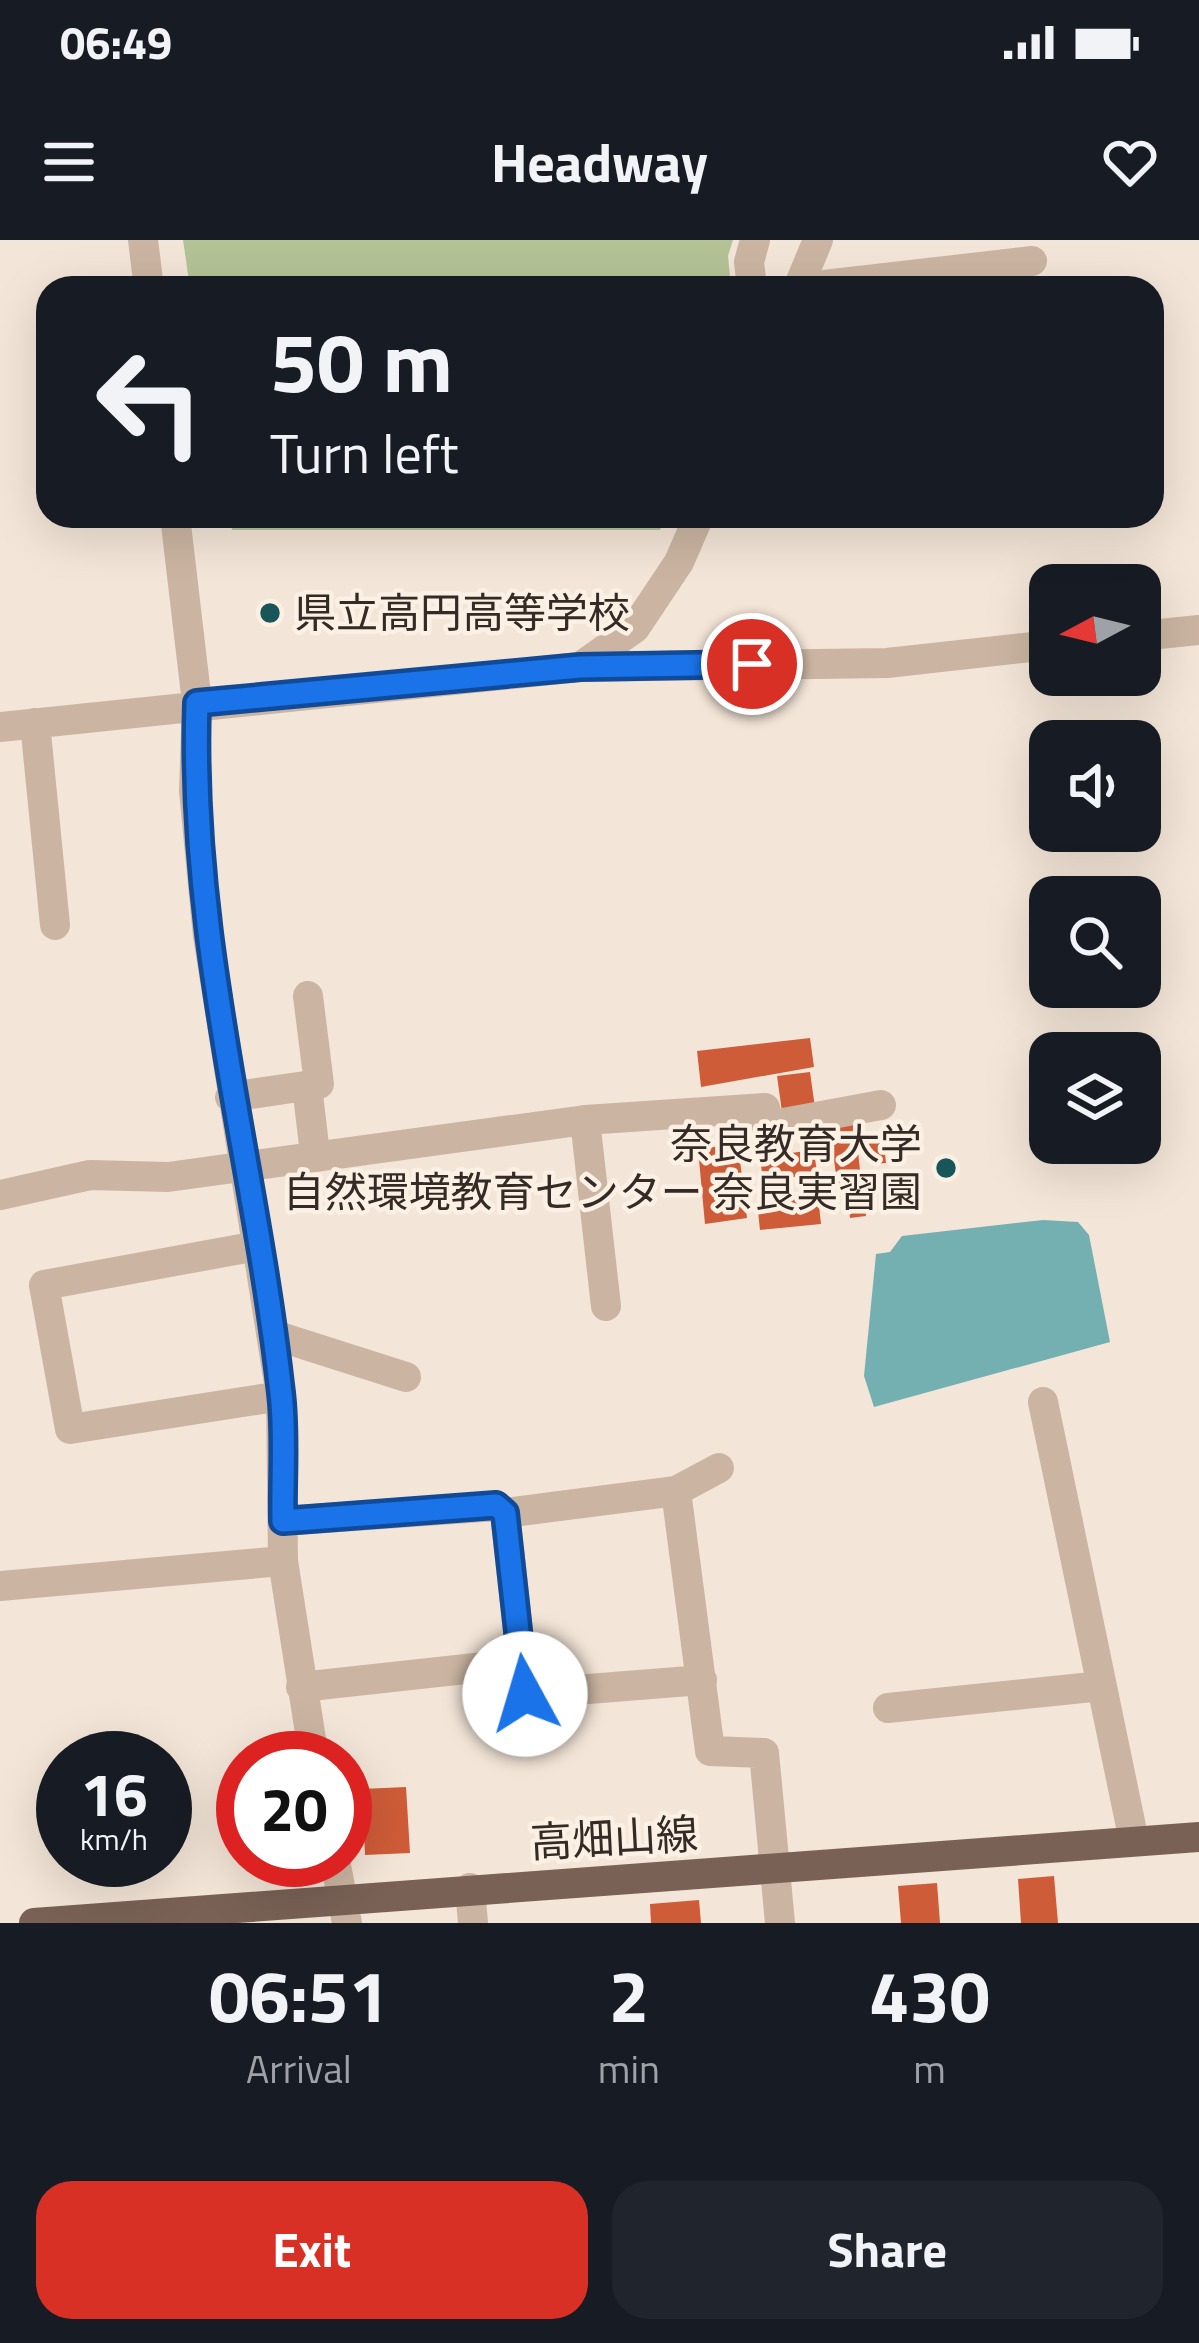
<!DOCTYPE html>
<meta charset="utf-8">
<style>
:root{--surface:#171b24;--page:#20242c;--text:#f1f3f6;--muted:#9ea1a6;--accent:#d93025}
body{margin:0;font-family:"Titillium Web","Noto Sans JP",sans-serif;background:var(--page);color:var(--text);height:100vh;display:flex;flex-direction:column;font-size:45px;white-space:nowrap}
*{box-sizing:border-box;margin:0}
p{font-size:39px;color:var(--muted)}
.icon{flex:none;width:66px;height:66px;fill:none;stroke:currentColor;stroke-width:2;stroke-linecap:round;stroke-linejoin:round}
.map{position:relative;height:1683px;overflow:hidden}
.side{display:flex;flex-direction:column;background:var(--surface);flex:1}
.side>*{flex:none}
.guide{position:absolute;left:36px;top:36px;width:1128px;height:252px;border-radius:36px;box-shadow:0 12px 48px #0002;background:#171b24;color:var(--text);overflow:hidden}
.needle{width:78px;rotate:263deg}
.fabs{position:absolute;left:1029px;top:324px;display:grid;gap:24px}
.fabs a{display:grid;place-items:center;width:132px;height:132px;border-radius:24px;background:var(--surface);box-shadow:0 12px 48px #0002;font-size:60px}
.speed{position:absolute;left:36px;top:1491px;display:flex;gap:24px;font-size:60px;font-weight:700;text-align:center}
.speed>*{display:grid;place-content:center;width:156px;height:156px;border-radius:50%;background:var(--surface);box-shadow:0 12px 48px #0002;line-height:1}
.speed small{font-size:30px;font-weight:400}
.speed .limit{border:18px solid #d22;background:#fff;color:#111}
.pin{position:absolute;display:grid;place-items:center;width:102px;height:102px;color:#fff;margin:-51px;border:6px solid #fff;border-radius:50%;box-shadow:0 3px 12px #0007}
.me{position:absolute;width:132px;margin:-66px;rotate:354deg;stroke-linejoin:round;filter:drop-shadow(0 0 9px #0008)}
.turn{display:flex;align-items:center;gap:42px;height:252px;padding:0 36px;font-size:54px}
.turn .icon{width:156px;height:156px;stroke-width:2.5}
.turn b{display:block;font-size:84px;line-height:102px}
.eta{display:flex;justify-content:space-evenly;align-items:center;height:204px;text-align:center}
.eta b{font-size:72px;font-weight:700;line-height:84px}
.button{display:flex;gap:24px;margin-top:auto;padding:24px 36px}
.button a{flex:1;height:138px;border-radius:36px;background:var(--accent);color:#fff;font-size:48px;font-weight:700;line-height:138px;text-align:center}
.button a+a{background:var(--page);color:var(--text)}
.status{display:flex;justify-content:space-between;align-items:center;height:84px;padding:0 60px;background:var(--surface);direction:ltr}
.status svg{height:33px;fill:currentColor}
header{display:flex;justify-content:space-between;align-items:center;height:156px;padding:0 36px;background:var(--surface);font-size:54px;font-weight:700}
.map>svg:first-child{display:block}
.green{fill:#b4c396}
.water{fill:#74b0b2}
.building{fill:#cf5c38}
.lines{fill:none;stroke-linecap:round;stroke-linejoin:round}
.minor{stroke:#cbb5a2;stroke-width:30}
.major{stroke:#796155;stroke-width:30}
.route-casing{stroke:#114b97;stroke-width:30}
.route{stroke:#1a73e8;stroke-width:21}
.poi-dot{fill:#18565a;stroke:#faf0e3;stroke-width:4.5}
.labels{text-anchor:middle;stroke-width:9;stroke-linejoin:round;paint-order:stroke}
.poi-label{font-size:42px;fill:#352a25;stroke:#faf0e3;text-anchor:start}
.street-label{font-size:42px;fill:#352a25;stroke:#faf0e3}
</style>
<div class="status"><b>06:49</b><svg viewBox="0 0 49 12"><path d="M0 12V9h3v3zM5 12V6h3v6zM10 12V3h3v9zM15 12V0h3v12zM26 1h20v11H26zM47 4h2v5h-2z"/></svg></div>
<header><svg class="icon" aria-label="menu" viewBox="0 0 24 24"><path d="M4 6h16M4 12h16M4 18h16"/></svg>Headway<svg class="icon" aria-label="heart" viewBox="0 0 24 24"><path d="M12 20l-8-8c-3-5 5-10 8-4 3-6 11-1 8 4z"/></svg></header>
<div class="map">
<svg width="1199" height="1683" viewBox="0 0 1199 1683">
<rect width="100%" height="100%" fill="#f3e5d7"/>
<path class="green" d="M183,0H733L728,16L731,48H190Z
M230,276H666L660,290H232Z"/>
<path class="water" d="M1043,980L1078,982L1089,995L1110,1102L874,1167L864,1136L876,1014L890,1012L902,996Z"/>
<path class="building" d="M810,798L814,827L701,847L697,811Z
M810,832L816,875L783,879L777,836Z
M854,876L862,948L838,951L829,879Z
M883,896L886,923L870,924L868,898Z
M738,904L747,978L705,984L698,909Z
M814,910L817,934L763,941L760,917Z
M863,951L866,976L850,978L847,953Z
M818,956L821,984L760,990L757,962Z
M406,1547L410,1613L365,1615L362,1549Z
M1054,1636L1058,1683H1021L1018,1639Z
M937,1643L940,1683H901L898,1646Z
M699,1660L701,1683H651L650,1664Z"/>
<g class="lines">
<path class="minor" d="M143,0L149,48
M752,48L749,22L755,0
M798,48L1032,21
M798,48L818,0
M175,276L197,463L194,551L208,696L281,1156L283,1321L314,1518
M1140,396L1199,390
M580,427L635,388L679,322L699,276
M35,483L55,685
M0,487L580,427L887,423L1050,405
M307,846L315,914
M230,857L319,844L308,756
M585,880L606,1066
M0,955L90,935L168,937L585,880L765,868L767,886L881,865
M257,1006L44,1045L70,1189L281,1156
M271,1094L406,1137
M1043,1162L1134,1601
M676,1251L719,1228
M505,1273L525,1454L702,1440
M283,1281L497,1266L505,1273L676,1251L710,1511L764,1513L780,1683
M0,1346L283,1321
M301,1447L521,1423
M888,1468L1102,1446
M335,1620L347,1683
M470,1648L473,1683"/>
<path class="major" d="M34,1683L1199,1597"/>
</g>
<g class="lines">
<g class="route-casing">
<path id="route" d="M525,1454L505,1273L496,1265L283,1281C282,1239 286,1195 281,1153C255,919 189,703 197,463L580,427L752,424"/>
</g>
<use href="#route" class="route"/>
</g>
<g class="poi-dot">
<circle cx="270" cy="373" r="12"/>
<circle cx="946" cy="928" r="12"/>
</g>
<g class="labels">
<g class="poi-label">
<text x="294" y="388">県立高円高等学校</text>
<text x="922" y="919" text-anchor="end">奈良教育大学<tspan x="922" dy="48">自然環境教育センター 奈良実習園</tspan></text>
</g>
<g class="street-label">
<text transform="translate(614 1598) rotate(-3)" y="15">高畑山線</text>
</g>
</g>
</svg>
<div class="fabs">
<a><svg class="needle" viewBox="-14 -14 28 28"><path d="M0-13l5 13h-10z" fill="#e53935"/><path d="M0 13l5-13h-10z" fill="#9ea1a6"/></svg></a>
<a><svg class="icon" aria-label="sound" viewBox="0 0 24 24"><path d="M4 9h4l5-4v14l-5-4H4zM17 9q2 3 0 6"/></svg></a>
<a><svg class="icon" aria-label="search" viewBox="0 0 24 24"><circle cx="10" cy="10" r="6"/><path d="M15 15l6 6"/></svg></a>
<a><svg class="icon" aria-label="layers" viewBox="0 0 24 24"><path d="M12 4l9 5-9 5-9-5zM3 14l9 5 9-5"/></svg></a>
</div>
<div class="speed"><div>16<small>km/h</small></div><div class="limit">20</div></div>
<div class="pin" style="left:752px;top:424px;background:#d93025"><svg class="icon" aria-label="arrive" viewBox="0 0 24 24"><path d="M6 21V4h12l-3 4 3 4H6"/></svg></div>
<svg class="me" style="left:525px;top:1454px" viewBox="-20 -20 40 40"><circle r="19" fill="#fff"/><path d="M0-13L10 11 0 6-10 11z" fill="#1a73e8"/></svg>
<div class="guide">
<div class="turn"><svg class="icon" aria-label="left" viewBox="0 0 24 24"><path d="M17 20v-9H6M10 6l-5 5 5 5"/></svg><div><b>50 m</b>Turn left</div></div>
</div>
</div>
<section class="side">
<div class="eta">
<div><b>06:51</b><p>Arrival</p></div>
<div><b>2</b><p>min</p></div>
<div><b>430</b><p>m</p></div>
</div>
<div class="button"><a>Exit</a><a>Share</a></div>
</section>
